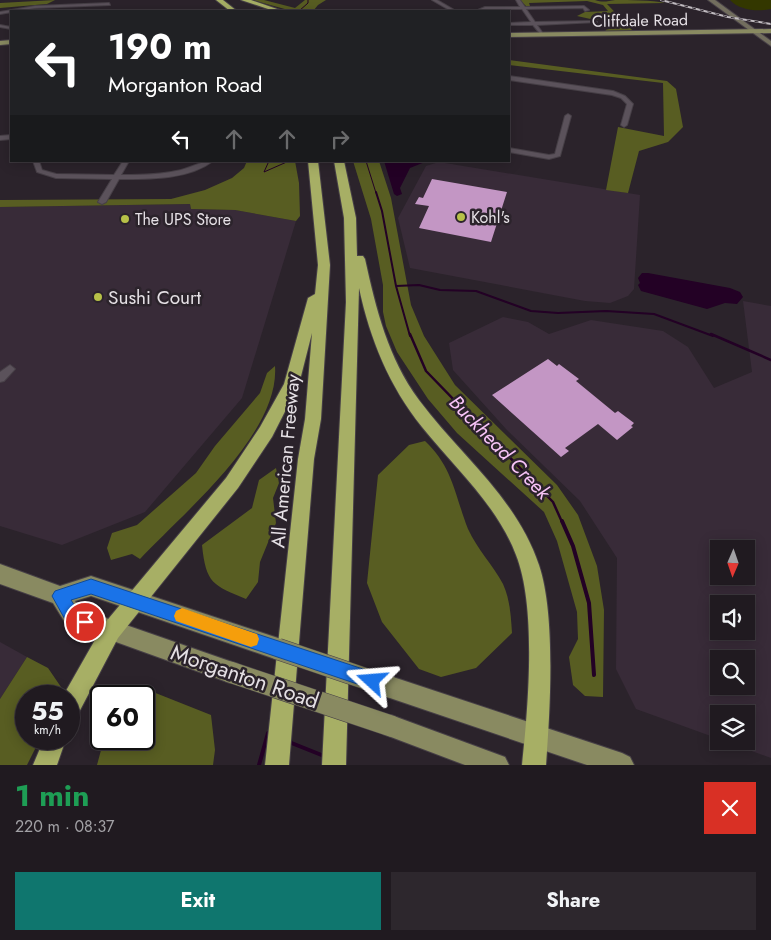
<!DOCTYPE html>
<meta charset="utf-8">
<style>
:root{--surface:#201a20;--page:#2d272d;--text:#f1f3f6;--muted:#a2a1a5;--line:#3d383e;--accent:#0f766e}
body{margin:0;font-family:Jost,sans-serif;background:var(--page);color:var(--text);height:100vh;display:flex;flex-direction:column;font-size:19px;white-space:nowrap}
*{box-sizing:border-box;margin:0}
p{font-size:16px;color:var(--muted)}
.icon{flex:none;width:28px;height:28px;fill:none;stroke:currentColor;stroke-width:2;stroke-linecap:round;stroke-linejoin:round}
.map{position:relative;height:765px;overflow:hidden}
.panel{display:flex;flex-direction:column;background:var(--surface);flex:1}
.panel>*{flex:none}
.guide{position:absolute;left:10px;top:10px;width:500px;height:152px;border-radius:0px;box-shadow:0 2px 12px #0003,0 0 0 1px var(--line);background:#202124;color:#fff;overflow:hidden}
.needle{width:32px;rotate:182deg}
.fabs{position:absolute;left:710px;top:540px;display:grid;gap:10px}
.fabs a{display:grid;place-items:center;width:45px;height:45px;border-radius:0px;background:var(--surface);box-shadow:0 2px 12px #0003,0 0 0 1px var(--line);font-size:25px}
.speed{position:absolute;left:15px;top:685px;display:flex;gap:10px;font-size:25px;font-weight:700;text-align:center}
.speed>*{display:grid;place-content:center;width:65px;height:65px;border-radius:50%;background:var(--surface);box-shadow:0 2px 12px #0003,0 0 0 1px var(--line);line-height:1}
.speed small{font-size:12px;font-weight:400}
.speed .limit{border:2px solid #111;border-radius:8px;background:#fff;color:#111}
.pin{position:absolute;display:grid;place-items:center;width:42px;height:42px;color:#fff;margin:-21px;border:2px solid #fff;border-radius:50%;box-shadow:0 1px 5px #0007}
.me{position:absolute;width:55px;margin:-28px;rotate:289deg;stroke-linejoin:round;filter:drop-shadow(0 0 4px #0008)}
.turn{display:flex;align-items:center;gap:18px;height:105px;padding:0 15px;font-size:22px}
.turn .icon{width:65px;height:65px;stroke-width:2.5}
.turn b{display:block;font-size:35px;line-height:42px}
.lanes{display:flex;align-items:center;height:48px;padding:0 15px;background:#0003;justify-content:center;gap:25px;direction:ltr}
.lanes .off{opacity:.35}
.round{display:grid;place-items:center;flex:none;width:52px;height:52px;border-radius:0px;background:var(--page)}
.head{display:flex;align-items:center;justify-content:space-between;height:85px;padding:0 15px}
h1{font-size:30px;font-weight:700;line-height:38px;color:#1e9e55}
.button{display:flex;gap:10px;margin-top:auto;padding:10px 15px}
.button a{flex:1;height:58px;border-radius:0px;background:var(--accent);color:#fff;font-size:20px;font-weight:700;line-height:58px;text-align:center}
.button a+a{background:var(--page);color:var(--text)}
.map>svg:first-child{display:block}
.built{fill:#382b38;fill-rule:evenodd}
.green{fill:#333700}
.forest{fill:#585d22}
.water{fill:#230125}
.lines{fill:none;stroke-linecap:round;stroke-linejoin:round}
.stream-far3{stroke:#230125;stroke-width:1}
.stream-far2{stroke:#230125;stroke-width:2}
.stream-far1{stroke:#230125;stroke-width:2.5}
.stream{stroke:#230125;stroke-width:4}
.building{fill:#c396c4}
.street-casing{stroke:#463f46;stroke-width:2}
.secondary-casing{stroke:#463f46;stroke-width:2}
.primary-casing{stroke:#463f46;stroke-width:2}
.highway-casing{stroke:#463f46;stroke-width:2}
.street{fill:#5b525b;fill-rule:evenodd}
.secondary{fill:#726e5e;fill-rule:evenodd}
.primary{fill:#898a61;fill-rule:evenodd}
.highway{fill:#a7af65;fill-rule:evenodd}
.rail-casing{stroke:#c1bcc1;stroke-width:2}
.rail{stroke:#2b232b;stroke-width:1;stroke-dasharray:4;stroke-linecap:butt}
.primary-bridge-casing{stroke:#463f46;stroke-width:22;stroke-linecap:butt}
.primary-bridge{stroke:#898a61;stroke-width:21}
.route{fill:#1a73e8;stroke:#114b97}
.slow{fill:#f59e0b}
.poi-dot{fill:#b7c148;stroke:#2b232b;stroke-width:2}
.labels{text-anchor:middle;stroke-width:5;stroke-linejoin:round;paint-order:stroke}
.far-street-label{font-size:16px;fill:#e5e0e5;stroke:#2b232b}
.far-poi-label{font-size:16px;fill:#e5e0e5;stroke:#2b232b;text-anchor:start}
.poi-label{font-size:19px;fill:#e5e0e5;stroke:#2b232b;text-anchor:start}
.street-label{font-size:19px;fill:#e5e0e5;stroke:#2b232b}
.water-label{font-size:20px;font-style:italic;fill:#f8c4f8;stroke:#2b232b}
.near-street-label{font-size:22px;fill:#e5e0e5;stroke:#2b232b}
</style>
<div class="map">
<svg width="771" height="765" viewBox="0 0 771 765">
<rect width="100%" height="100%" fill="#2b232b"/>
<path class="built" d="M439,162L640,195L634,289L628,296L610,303L585,301L410,268L398,218L426,166Z
M190,204L191,209L235,210L296,221L242,398L145,512L62,545L0,526V207Z
M743,301L771,306V758L724,741H746V714H719V739L636,709L616,669L617,558L580,501L506,429L453,370L449,343L503,317L528,322L549,334L591,320L663,331L688,347L714,388L752,372ZM719,549H746V576H719ZM719,604H746V631H719ZM719,659H746V686H719Z
M0,642L27,657L0,699Z"/>
<path class="green" d="M730,0H771V9C757,12 739,10 730,0Z"/>
<path class="forest" d="M55,0L47,4L0,8V3Z
M252,0H264L295,8L305,0H326L318,5L313,11H292Z
M520,0H595C603,3 608,1 615,0C629,0 652,0 665,3L607,4L634,32H608L605,30L618,27L614,19L604,18L595,20L577,16L585,12L608,11L603,5L587,1L529,3L530,6H526Z
M509,60L667,81L676,89L683,127L668,142L639,151L628,193L606,190L618,127L664,136L663,83L509,65Z
M247,161H295L299,183L300,216L296,221L235,210L191,209L190,204L0,207V200L171,199L205,190L232,178L244,168Z
M353,161H379L391,198L411,305L424,336L455,385L557,485L578,515L597,566L604,610L603,697L585,696L573,685L569,657L578,639L577,612L557,541L544,512L457,433L428,399L397,352L386,326L383,312V285L371,219Z
M275,366C280,434 183,513 140,559L132,554L111,560L107,548L112,533L137,525L196,473L215,446L260,393L267,373Z
M425,441C453,467 455,496 468,529C477,549 493,565 503,584C510,599 511,617 512,633L476,668L441,677L419,669L382,622L367,583L378,475L409,445Z
M276,468L279,483L273,498L276,523L260,562L258,582L246,599C213,585 206,584 202,545L252,508L259,480Z
M27,657L48,668L61,687L57,696H26V739H40L27,765H0V699Z
M124,687L143,688L211,715L215,750L213,765H97L104,739H144V696H121Z"/>
<path class="water" d="M384,161H425V162L410,168L400,188L402,194L397,196L394,194Z
M648,273L730,288L740,292L743,297L737,304L725,303L707,309L641,291L638,285L640,283L638,278L642,273Z"/>
<g class="lines">
<path class="stream-far3" d="M299,11L308,3V0
M269,161L264,172L289,161
M366,161L376,193"/>
<path class="stream-far2" d="M376,192L382,211L396,286L410,336
M396,286L419,285L440,290L476,291L531,311L558,313L606,311L654,314L713,336"/>
<path class="stream-far1" d="M410,334L426,371L553,502L562,522
M711,334L771,360"/>
<path class="stream" d="M562,521L573,546L589,603L594,675
M289,742L324,756
M259,765L268,733L270,734"/>
</g>
<path class="building" d="M432,179L507,192L491,242L419,228L429,206L415,204L419,197L423,198Z
M548,359L557,366L559,364L579,379L576,381L615,413L618,411L634,423L631,426L633,427L617,440L598,424L565,448L569,451L561,457L492,395Z"/>
<g class="lines">
<g class="street-casing">
<path id="street" d="M432,0H437L456,11H451Z
M516,0H520L525,7L584,6L589,10L585,11L583,8L526,9L535,22L595,21L597,22L537,25L544,35L542,36L533,25H509V23L531,22L522,9H486L484,11L478,10L485,7H520Z
M109,3L110,5L35,8L0,14V12L35,6Z
M0,25L11,27V29L0,27Z
M509,76L613,91L625,96L633,104L627,125L624,127L621,125L627,104L621,98L612,95L509,80Z
M568,114L571,116L560,156L549,159L509,152V148L549,155L555,154L565,116Z
M11,135V139L0,140V136Z
M33,161H39L42,170L56,174L114,175L123,161H129L121,175C139,175 158,175 176,171C189,169 200,161 213,161C188,180 149,179 119,179L106,202L102,204L98,202L112,179L56,178L37,172Z
M10,365L15,369L4,381L0,382V372Z"/>
</g>
<g class="secondary-casing">
<path id="secondary" d="M708,0H715L771,41V46Z"/>
</g>
<g class="primary-casing">
<path id="primary" d="M771,29V33L509,37V33Z
M11,40V44L0,45V41Z
M0,564L60,586L91,576L278,638L285,642L289,649L285,656L278,660L91,596L75,601L80,609L238,664L241,672L238,680L230,683L66,624L53,603L0,584Z
M390,676L622,753L630,757L634,765H587L390,698L382,695L379,687L382,679Z
M391,715L505,757L509,765H465L383,734L380,726L383,718Z"/>
</g>
<g class="highway-casing">
<path id="highway" d="M216,0H223L237,11H230Z
M241,0H251L283,11H274Z
M308,161H318L330,265L321,419L314,459L289,765H265L298,459L305,419L312,333L299,384L272,437L238,488L118,638L77,716L69,719V696H63L104,624L226,478L260,427L284,384L308,298L315,294L318,265Z
M334,161H344L356,218L357,256H363L365,259C376,309 388,358 419,400C460,455 516,497 539,565C556,616 550,710 546,765H522C528,708 537,608 516,555C497,505 455,468 422,427C389,386 370,339 359,288L346,765H322L346,302L344,218Z
M44,739H66L57,765H33Z"/>
</g>
<use href="#street" class="street"/>
<use href="#secondary" class="secondary"/>
<use href="#primary" class="primary"/>
<use href="#highway" class="highway"/>
<g class="rail-casing">
<path id="rail" d="M661,0L728,17L771,24"/>
</g>
<use href="#rail" class="rail"/>
<g class="primary-bridge-casing">
<path id="primary-bridge" d="M278,649L390,687
M230,672L391,726"/>
</g>
<use href="#primary-bridge" class="primary-bridge"/>
</g>
<path class="route" d="M91,579L372,672L377,675L380,681L377,687L372,689L91,594L71,600L78,611L91,616L93,622L91,627L85,630L67,623L52,596L55,591Z"/>
<path class="slow" d="M182,608L257,634L259,639L257,645L251,647L176,621L174,616L176,611Z"/>
<g class="poi-dot">
<circle cx="461" cy="217" r="5"/>
<circle cx="125" cy="219" r="5"/>
<circle cx="98" cy="297" r="5"/>
</g>
<g class="labels">
<g class="far-street-label">
<text transform="translate(640 20) rotate(-1)" y="6">Cliffdale Road</text>
</g>
<g class="far-poi-label">
<text x="471" y="223">Kohl's</text>
<text x="135" y="225">The UPS Store</text>
</g>
<g class="poi-label">
<text x="108" y="304">Sushi Court</text>
</g>
<g class="street-label">
<text transform="translate(285 461) rotate(-85)" y="7">All American Freeway</text>
</g>
<g class="water-label">
<text transform="translate(500 447) rotate(46)" y="7">Buckhead Creek</text>
</g>
<g class="near-street-label">
<text transform="translate(245 676) rotate(19)" y="8">Morganton Road</text>
</g>
</g>
</svg>
<div class="fabs">
<a><svg class="needle" viewBox="-14 -14 28 28"><path d="M0-13l5 13h-10z" fill="#e53935"/><path d="M0 13l5-13h-10z" fill="#a2a1a5"/></svg></a>
<a><svg class="icon" aria-label="sound" viewBox="0 0 24 24"><path d="M4 9h4l5-4v14l-5-4H4zM17 9q2 3 0 6"/></svg></a>
<a><svg class="icon" aria-label="search" viewBox="0 0 24 24"><circle cx="10" cy="10" r="6"/><path d="M15 15l6 6"/></svg></a>
<a><svg class="icon" aria-label="layers" viewBox="0 0 24 24"><path d="M12 4l9 5-9 5-9-5zM3 14l9 5 9-5"/></svg></a>
</div>
<div class="speed"><div>55<small>km/h</small></div><div class="limit">60</div></div>
<div class="pin" style="left:85px;top:622px;background:#d93025"><svg class="icon" aria-label="arrive" viewBox="0 0 24 24"><path d="M6 21V4h12l-3 4 3 4H6"/></svg></div>
<svg class="me" style="left:372px;top:681px" viewBox="-20 -20 40 40"><path d="M0-17L14 15 0 8-14 15z" fill="#1a73e8" stroke="#fff" stroke-width="4"/></svg>
<div class="guide">
<div class="turn"><svg class="icon" aria-label="left" viewBox="0 0 24 24"><path d="M17 20v-9H6M10 6l-5 5 5 5"/></svg><div><b>190 m</b>Morganton Road</div></div>
<div class="lanes"><svg class="icon" aria-label="left" viewBox="0 0 24 24"><path d="M17 20v-9H6M10 6l-5 5 5 5"/></svg><svg class="icon off" aria-label="ahead" viewBox="0 0 24 24"><path d="M12 20V5M6 11l6-6 6 6"/></svg><svg class="icon off" aria-label="ahead" viewBox="0 0 24 24"><path d="M12 20V5M6 11l6-6 6 6"/></svg><svg class="icon off" aria-label="right" viewBox="0 0 24 24"><path d="M7 20v-9h11M14 6l5 5-5 5"/></svg></div>
</div>
</div>
<section class="panel">
<div class="head"><div><h1>1 min</h1><p>220 m · 08:37</p></div><a class="round" style="background:#d93025;color:#fff"><svg class="icon" aria-label="close" viewBox="0 0 24 24"><path d="M6 6l12 12M18 6L6 18"/></svg></a></div>
<div class="button"><a>Exit</a><a>Share</a></div>
</section>
